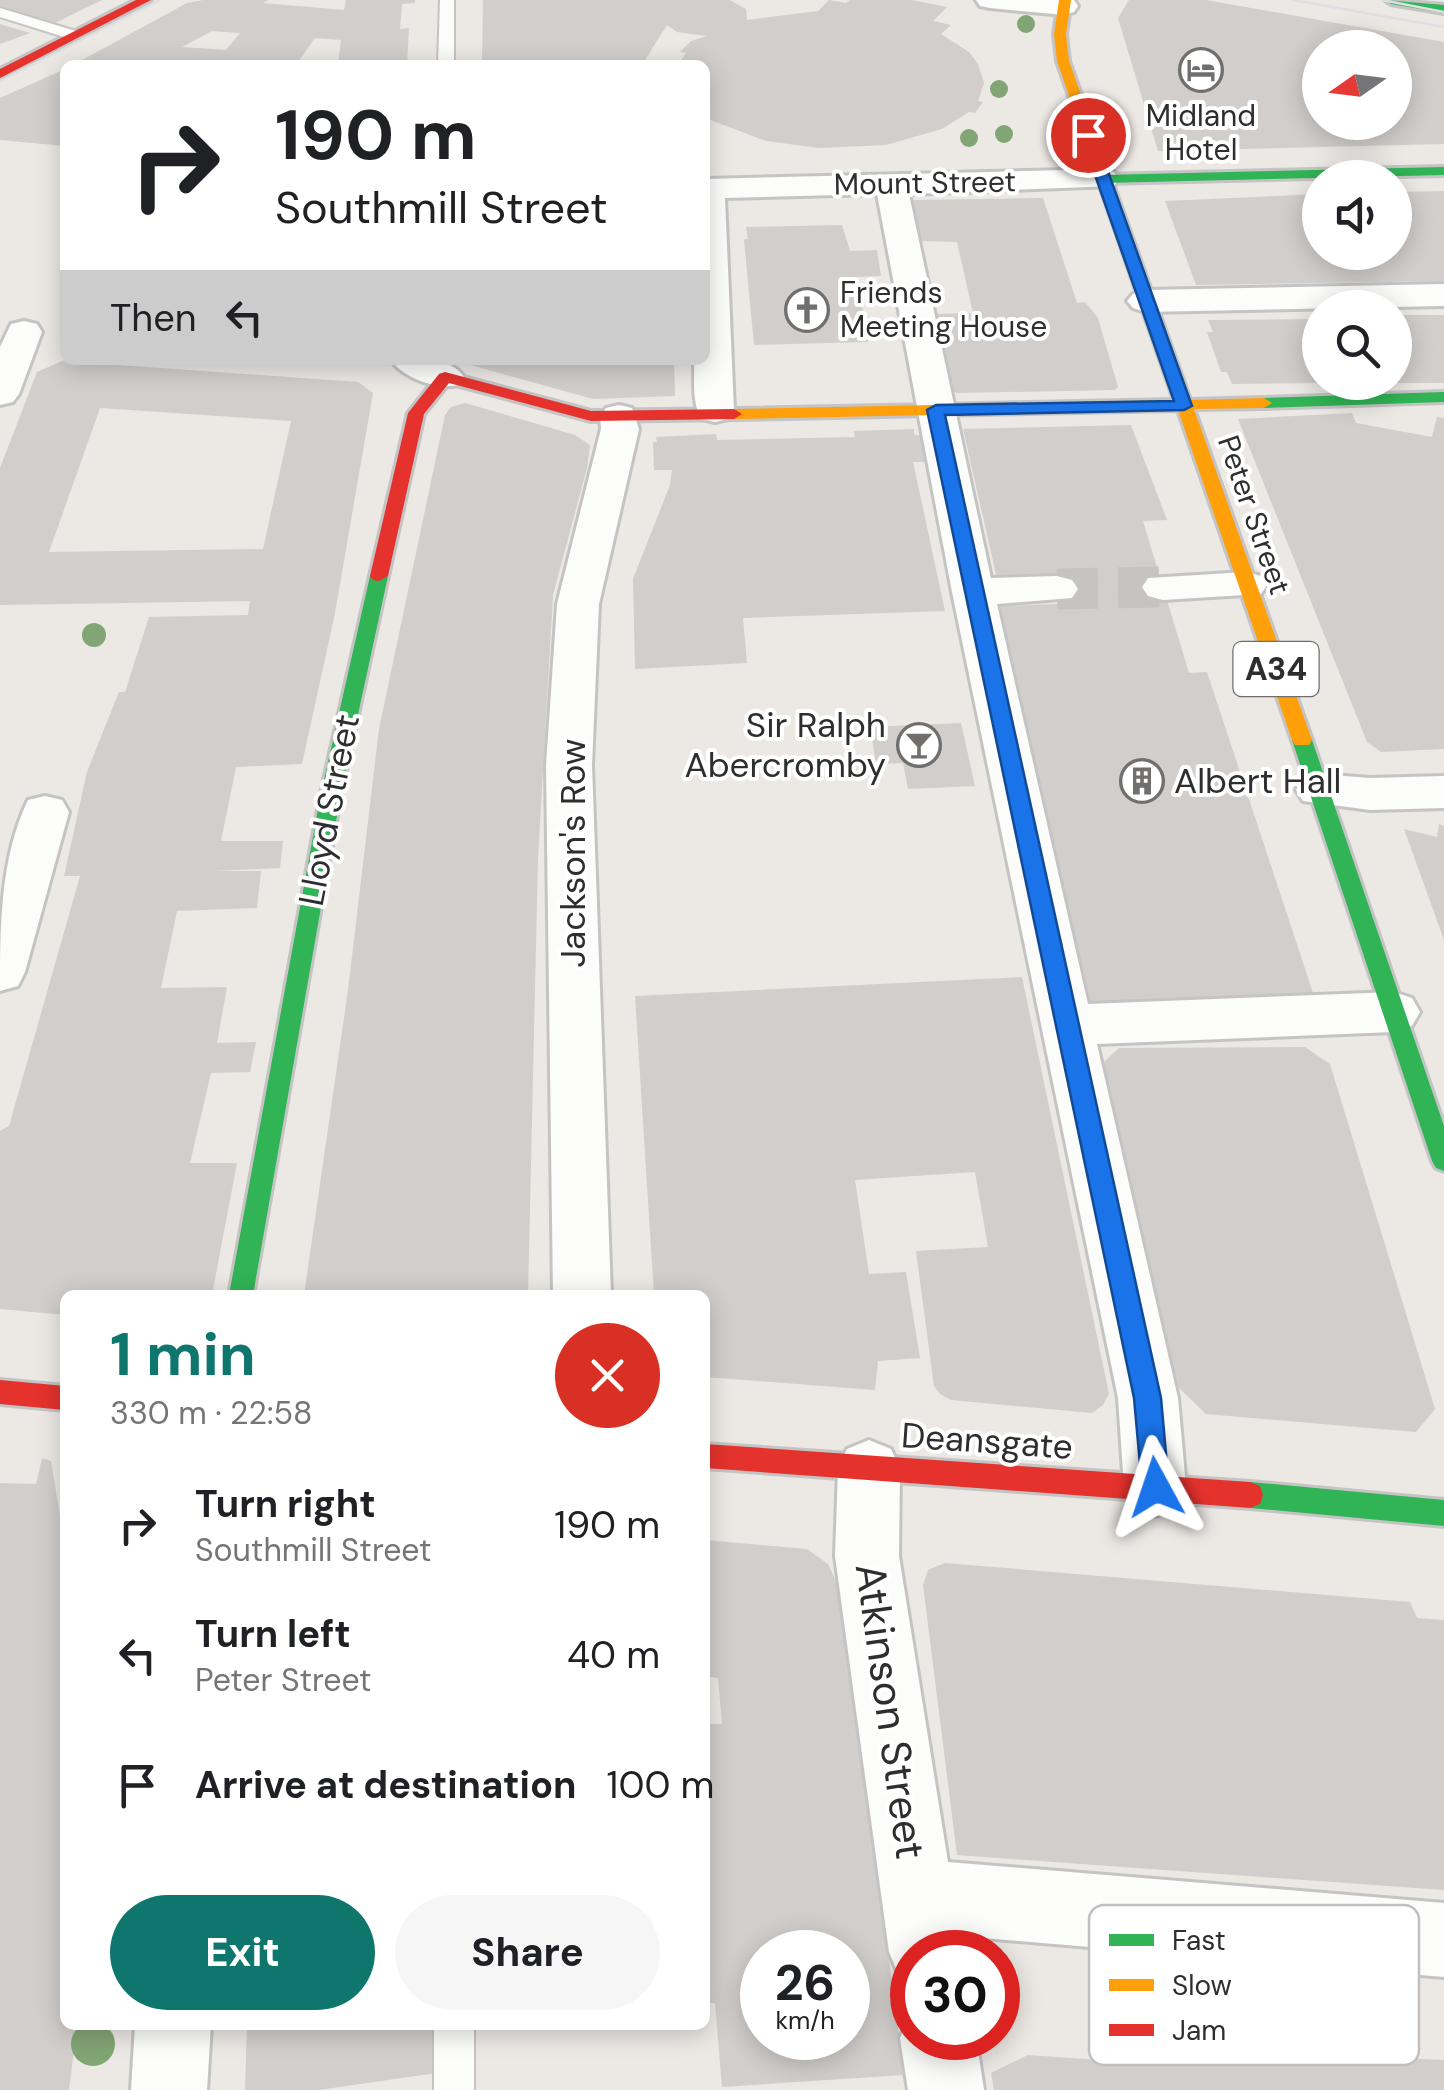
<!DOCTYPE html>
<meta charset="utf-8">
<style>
:root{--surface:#fff;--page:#f6f6f6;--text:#202124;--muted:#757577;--accent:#0f766e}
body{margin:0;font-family:"DM Sans",sans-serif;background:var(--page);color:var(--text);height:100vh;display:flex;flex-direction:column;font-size:38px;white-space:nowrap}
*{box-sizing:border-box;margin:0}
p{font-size:32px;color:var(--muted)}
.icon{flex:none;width:55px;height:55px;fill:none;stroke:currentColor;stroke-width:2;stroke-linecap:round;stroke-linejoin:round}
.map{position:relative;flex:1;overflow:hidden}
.drawer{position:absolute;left:60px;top:1290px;width:650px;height:740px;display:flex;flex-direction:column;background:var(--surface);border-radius:15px;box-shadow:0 5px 25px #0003}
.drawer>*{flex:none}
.top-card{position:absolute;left:60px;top:60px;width:650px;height:305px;border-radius:15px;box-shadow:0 5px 25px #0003;background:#fff;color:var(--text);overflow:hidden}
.needle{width:65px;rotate:256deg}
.fabs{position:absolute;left:1302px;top:30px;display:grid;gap:20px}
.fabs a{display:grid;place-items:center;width:110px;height:110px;border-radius:50%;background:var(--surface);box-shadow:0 5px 25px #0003;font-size:50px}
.speed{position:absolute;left:740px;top:1930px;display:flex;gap:20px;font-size:50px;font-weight:700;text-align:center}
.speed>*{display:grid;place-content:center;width:130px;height:130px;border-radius:50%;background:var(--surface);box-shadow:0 5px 25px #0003;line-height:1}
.speed small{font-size:25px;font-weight:400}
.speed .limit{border:15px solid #d22;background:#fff;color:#111}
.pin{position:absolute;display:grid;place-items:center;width:85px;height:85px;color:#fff;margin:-42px;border:5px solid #fff;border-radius:50%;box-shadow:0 2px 10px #0007}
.me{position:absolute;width:110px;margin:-55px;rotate:355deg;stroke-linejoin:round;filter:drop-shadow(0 0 8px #0008)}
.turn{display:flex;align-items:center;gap:35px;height:210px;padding:0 50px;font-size:45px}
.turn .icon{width:130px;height:130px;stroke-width:2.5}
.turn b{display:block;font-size:70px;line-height:85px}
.then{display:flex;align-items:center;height:95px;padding:0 50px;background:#0003;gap:20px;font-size:38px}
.round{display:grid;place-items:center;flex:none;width:105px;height:105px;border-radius:52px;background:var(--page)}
.summary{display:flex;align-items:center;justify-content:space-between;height:170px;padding:0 50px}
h1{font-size:60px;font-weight:700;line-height:75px;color:var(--accent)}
.primary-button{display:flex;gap:20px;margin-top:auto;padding:20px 50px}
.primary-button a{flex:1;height:115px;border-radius:60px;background:var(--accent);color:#fff;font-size:40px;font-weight:700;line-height:115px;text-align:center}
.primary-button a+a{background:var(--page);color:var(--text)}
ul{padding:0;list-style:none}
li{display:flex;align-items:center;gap:30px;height:130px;padding:0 50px}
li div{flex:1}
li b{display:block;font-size:38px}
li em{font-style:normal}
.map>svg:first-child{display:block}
.building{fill:#d1cecb;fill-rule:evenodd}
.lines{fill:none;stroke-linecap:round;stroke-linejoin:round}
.street-tunnel{stroke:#c6c3c0;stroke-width:41;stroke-dasharray:41 20;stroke-linecap:butt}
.lane-casing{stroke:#c5c4c5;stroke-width:4}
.street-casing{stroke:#c5c4c5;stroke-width:6}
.fast-casing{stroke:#c5c4c5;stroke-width:6}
.slow-casing{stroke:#c5c4c5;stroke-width:6}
.jam-casing{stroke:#c5c4c5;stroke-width:6}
.lane{fill:#fcfcfb;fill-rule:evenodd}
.street{fill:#fcfcfb;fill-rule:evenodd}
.fast{fill:#30b455;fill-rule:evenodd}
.slow{fill:#ff9f0a;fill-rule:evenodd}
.jam{fill:#e5322d;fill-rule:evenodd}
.tram{stroke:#dfdfe1;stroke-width:2.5}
.tree{fill:#82a575}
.route{fill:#1a73e8;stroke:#114b97;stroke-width:2.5}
.labels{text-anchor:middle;stroke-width:8;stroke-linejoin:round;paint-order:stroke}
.far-poi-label{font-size:30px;fill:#2e2e2e;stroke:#fff}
.far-street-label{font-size:30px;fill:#2e2e2e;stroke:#fff}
.shield{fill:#fff;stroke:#6d6d6d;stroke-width:2.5}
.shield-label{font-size:32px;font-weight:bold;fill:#2e2e2e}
.poi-label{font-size:35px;fill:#2e2e2e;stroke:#fff;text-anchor:end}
.street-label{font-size:35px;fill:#2e2e2e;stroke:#fff}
.near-street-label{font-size:42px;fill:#2e2e2e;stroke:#fff}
.key{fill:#fff;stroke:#c0c0c0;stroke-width:2.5}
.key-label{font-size:28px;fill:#2e2e2e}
</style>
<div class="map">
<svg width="1444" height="2090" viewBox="0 0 1444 2090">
<rect width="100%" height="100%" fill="#ece8e4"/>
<path class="building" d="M0,0H102L53,24L0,8Z
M203,0H269L263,3L344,10L346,0H415V3L402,4L400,29L409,28L407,65H338L341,40L315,38L296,65H73L187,3ZM212,31L240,33L226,50L182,47Z
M483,0H730L746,9L747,20L818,11L829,0L846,3L850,0H912L947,7L933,21L951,25L941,34L969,52L978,64L984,83L978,101L983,102L975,113L969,112L942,129L886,145L819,148L766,141L705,118V65H678L686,53L680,52L691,41L707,36L677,32L667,25L642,65H482Z
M1129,0H1206L1444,42V144L1158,151L1118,18ZM1320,48H1395V122H1320Z
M0,24L30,33L0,44Z
M65,69V146L0,140V98Z
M1444,191V281L1196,285L1165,201L1320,194V252H1395V192Z
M1043,198L1077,303L1085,302L1098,318L1118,387L1115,390L957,393L949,390L937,314L973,313L957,242L921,241L911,200Z
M842,225L850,251L877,250L881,276L857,277L868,342L754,345L744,239H748L746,227Z
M1395,315H1444V383H1395Z
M1320,319V383L1232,384L1227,372H1221L1207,332H1213L1208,320Z
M674,360L675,396L593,399L456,361Z
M62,361L358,382L373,393L335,613L302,764L236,767L221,841H283L280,868L214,871H261L257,908L177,911L161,988L227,987L217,1043L256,1042L250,1072L211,1073L190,1163H237L212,1295H65V1315L0,1309V1131L9,1126L80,876H64L87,772L119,692H125L149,617L248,615L250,601L0,605V468L37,372ZM100,408L291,421L263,549L49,552Z
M465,403L575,435L590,445L587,468L553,595L538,858L528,1295H304L348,990L379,729L445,415L451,407Z
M1352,413L1356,423L1432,437L1437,417L1444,418V749L1381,752L1367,742L1238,419Z
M1131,425L1167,520L1143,521L1189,673L1207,672L1316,1002L1091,1010L1000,606L1060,604L1057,589L998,583L963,429Z
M914,429V435H921L926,462H913L945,611L743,618L747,663L635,669L633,579L670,485L672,470H654L653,442H657L656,437L716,434L717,440L855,437L854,431Z
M961,723L975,786L908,789L903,763L876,764L870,727Z
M1439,824L1444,826V940L1404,829L1437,837Z
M1022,977L1109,1394L1103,1405L1092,1413L951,1400L940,1394L934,1386L916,1251L988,1247L975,1172L855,1180L869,1274L906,1272L920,1358L878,1361L875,1390L705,1377V1295H654L635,996Z
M1305,1047L1330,1064L1435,1409L1416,1432L1206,1414L1176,1385L1102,1064L1119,1048Z
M42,1458L51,1461L65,1546V2025H77L69,2090H0V1483L36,1484Z
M705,1540L807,1549L828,1564L835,1579L846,1626L904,2075L722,2087L715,2003H705V1724H722L718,1678L705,1676ZM762,1952H848V2038H762Z
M945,1563L1410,1602L1417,1618L1444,1620V1890L957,1855L923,1585L928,1570Z
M247,2025H443V2072L319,2090H245Z
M1105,2045L1444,2060V2090H994L991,2073L1028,2055L1100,2060Z"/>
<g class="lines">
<path class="street-tunnel" d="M1057,589L1163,587"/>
<g class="lane-casing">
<path id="lane" d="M440,0H454V65H438Z
M0,8L79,32L82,35L74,40L0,17Z
M434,2025H474V2090H434Z"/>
</g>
<g class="street-casing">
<path id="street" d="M976,0H1074L1078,6L1074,12L1064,15L990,8L980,6Z
M1103,169L1114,172L1119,179L1114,186L909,194L991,578L1057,576L1072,580L1078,589L1072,598L997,604L1088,1004L1394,992L1412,998L1420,1012L1412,1026L1394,1032L1097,1044L1178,1398L1186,1487L1177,1508L1155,1516L1133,1508L1124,1487L1118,1398L952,592L877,194L725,198L734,411L728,419L715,422L702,419C691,404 695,378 694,360H705V179Z
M1444,284V306L1145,312L1133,308L1127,301L1133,294L1145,290Z
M24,321L37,324L42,332L19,394L13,402L0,405V347L11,324Z
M391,360C415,360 448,354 464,377L458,385C437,390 403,378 391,360Z
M619,405L632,408L639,429L599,604L592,765L611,1295H553L546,765L557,604L601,429L600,416L606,408Z
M1246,572L1261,576L1267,585L1261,594L1163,600L1148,596L1142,587L1148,578Z
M1319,774L1370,778L1444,776V808L1370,810L1303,801L1296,790L1303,779Z
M45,796L62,800L69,812L25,972L18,986L0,991C0,927 0,858 28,800Z
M869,1440L891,1449L900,1469L899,1556L948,1862L1444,1903V1977L960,1936L963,1952H912V1983L900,1978L889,1952L835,1556L838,1469L847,1449Z
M911,2011L912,2038H976L984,2090H908L900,2038Z
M135,2025H211L207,2090H131Z"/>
</g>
<g class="fast-casing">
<path id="fast" d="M1385,0L1444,5V13L1391,4Z
M1444,167V175L1103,183L1096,179L1103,175Z
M1444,392V402L1264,408L1256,403L1264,398Z
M379,571L388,576L341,793L253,1295H229L321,793L370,576Z
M1302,733L1312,740L1444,1126V1171L1436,1168L1432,1161L1292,740Z
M1250,1482L1444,1500V1526L1250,1508L1240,1504L1237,1495L1240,1486Z"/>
</g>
<g class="slow-casing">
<path id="slow" d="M1059,0H1071L1066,34L1069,61L1190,400L1264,398L1272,403L1264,408L1194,409L1312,740L1309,745H1295L1292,740L1178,410L734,419L726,414L734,409L1174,400L1057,61L1054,34Z"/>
</g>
<g class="jam-casing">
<path id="jam" d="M136,0H151L0,78V69Z
M445,372L591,411L734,409L742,414L734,419L591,421L449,383L424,414L388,576L379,581L373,580L370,576L408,413L439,374Z
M0,1380L65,1386V1410L0,1404Z
M705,1444L1250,1482L1260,1486L1263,1495L1260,1504L1250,1508L705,1468Z"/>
</g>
<use href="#lane" class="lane"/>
<use href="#street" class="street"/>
<use href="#fast" class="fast"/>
<use href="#slow" class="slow"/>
<use href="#jam" class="jam"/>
<path class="tram" d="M1293,0L1444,27
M1382,0L1444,12
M0,81L160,0"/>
</g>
<g class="tree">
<circle cx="1026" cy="24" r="9"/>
<circle cx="999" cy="89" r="9"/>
<circle cx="1004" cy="134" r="9"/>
<circle cx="969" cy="138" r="9"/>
<circle cx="94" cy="635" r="12"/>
<circle cx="93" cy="2044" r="22"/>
</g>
<path class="route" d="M1088,131L1095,135L1192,406L1184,410L945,415L1161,1398L1169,1487L1165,1496L1156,1500L1146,1496L1142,1487L1134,1398L927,410L936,405L1174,401L1081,135Z"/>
<defs>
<g id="hotel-ring" transform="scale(2.25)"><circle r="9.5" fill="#fff" stroke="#706f6e" stroke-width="1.5"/><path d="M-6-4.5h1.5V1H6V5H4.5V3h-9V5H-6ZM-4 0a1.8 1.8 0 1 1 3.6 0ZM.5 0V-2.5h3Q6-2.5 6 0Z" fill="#706f6e"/></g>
<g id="church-ring" transform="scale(2.25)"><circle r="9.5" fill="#fff" stroke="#706f6e" stroke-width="1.5"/><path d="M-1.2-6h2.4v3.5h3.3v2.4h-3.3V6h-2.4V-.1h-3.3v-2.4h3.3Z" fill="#706f6e"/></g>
<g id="bar-ring" transform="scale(2.25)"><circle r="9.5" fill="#fff" stroke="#706f6e" stroke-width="1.5"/><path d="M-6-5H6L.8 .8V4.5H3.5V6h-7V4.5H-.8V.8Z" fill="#706f6e"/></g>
<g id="building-ring" transform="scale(2.25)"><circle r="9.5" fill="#fff" stroke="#706f6e" stroke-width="1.5"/><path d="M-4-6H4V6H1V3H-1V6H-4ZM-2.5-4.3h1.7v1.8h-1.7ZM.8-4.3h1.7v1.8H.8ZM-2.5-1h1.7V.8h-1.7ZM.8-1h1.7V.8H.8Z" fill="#706f6e"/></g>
</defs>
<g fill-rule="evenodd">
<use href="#hotel-ring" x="1201" y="70"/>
<use href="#church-ring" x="807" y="310"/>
<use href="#bar-ring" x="919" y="745"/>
<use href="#building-ring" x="1142" y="781"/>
</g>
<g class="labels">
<g class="far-poi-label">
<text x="1201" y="126">Midland<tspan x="1201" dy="34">Hotel</tspan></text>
<text x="840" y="303" text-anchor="start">Friends<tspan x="840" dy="34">Meeting House</tspan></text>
</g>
<g class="far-street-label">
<text transform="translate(925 183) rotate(-1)" y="10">Mount Street</text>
<text transform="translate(1254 515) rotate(71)" y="10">Peter Street</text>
</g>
<rect class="shield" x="1233.5" y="642" width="85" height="54" rx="8"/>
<g class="shield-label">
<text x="1276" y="680">A34</text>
</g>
<g class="poi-label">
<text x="886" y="737">Sir Ralph<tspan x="886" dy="40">Abercromby</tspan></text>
<text x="1174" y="793" text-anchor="start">Albert Hall</text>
</g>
<g class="street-label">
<text transform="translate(329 810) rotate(-79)" y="12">Lloyd Street</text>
<text transform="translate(573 853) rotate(-90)" y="12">Jackson's Row</text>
<text transform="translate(987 1441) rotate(4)" y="12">Deansgate</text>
</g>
<g class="near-street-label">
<text transform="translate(891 1711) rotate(82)" y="15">Atkinson Street</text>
</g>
</g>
<rect x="1089" y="1905" width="330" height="160" rx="15" class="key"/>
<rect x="1109" y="1934" width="45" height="12" fill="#30b455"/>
<rect x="1109" y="1979" width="45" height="12" fill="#ff9f0a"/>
<rect x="1109" y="2024" width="45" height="12" fill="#e5322d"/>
<g class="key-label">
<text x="1172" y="1950">Fast</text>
<text x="1172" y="1995">Slow</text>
<text x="1172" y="2040">Jam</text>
</g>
</svg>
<div class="fabs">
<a><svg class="needle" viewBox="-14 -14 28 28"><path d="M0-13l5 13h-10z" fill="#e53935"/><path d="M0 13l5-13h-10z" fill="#757577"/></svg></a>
<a><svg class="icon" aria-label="sound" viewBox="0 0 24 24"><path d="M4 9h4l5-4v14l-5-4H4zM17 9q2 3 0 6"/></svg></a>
<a><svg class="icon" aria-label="search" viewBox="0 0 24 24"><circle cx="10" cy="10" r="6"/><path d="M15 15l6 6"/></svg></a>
</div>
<div class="speed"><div>26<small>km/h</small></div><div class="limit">30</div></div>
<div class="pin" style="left:1088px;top:135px;background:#d93025"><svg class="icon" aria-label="arrive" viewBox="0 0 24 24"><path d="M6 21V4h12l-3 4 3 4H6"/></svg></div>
<svg class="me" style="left:1156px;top:1487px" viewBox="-20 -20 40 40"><path d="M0-17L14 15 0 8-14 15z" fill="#1a73e8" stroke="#fff" stroke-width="4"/></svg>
<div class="top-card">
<div class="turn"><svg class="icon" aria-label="right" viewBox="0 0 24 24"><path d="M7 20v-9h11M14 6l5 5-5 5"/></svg><div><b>190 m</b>Southmill Street</div></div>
<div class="then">Then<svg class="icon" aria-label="left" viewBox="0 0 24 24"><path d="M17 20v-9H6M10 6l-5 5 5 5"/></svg></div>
</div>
<section class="drawer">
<div class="summary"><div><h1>1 min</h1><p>330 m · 22:58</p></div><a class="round" style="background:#d93025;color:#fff"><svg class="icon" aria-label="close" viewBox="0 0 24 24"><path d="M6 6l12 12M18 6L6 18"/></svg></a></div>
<ul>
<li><svg class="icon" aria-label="right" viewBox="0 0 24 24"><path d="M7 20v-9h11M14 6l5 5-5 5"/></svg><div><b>Turn right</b><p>Southmill Street</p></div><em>190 m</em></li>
<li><svg class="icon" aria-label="left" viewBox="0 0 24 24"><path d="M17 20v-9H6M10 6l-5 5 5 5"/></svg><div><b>Turn left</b><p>Peter Street</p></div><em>40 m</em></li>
<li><svg class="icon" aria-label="arrive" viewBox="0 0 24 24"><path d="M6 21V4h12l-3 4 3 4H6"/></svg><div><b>Arrive at destination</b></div><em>100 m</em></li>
</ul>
<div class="primary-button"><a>Exit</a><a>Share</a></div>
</section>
</div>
